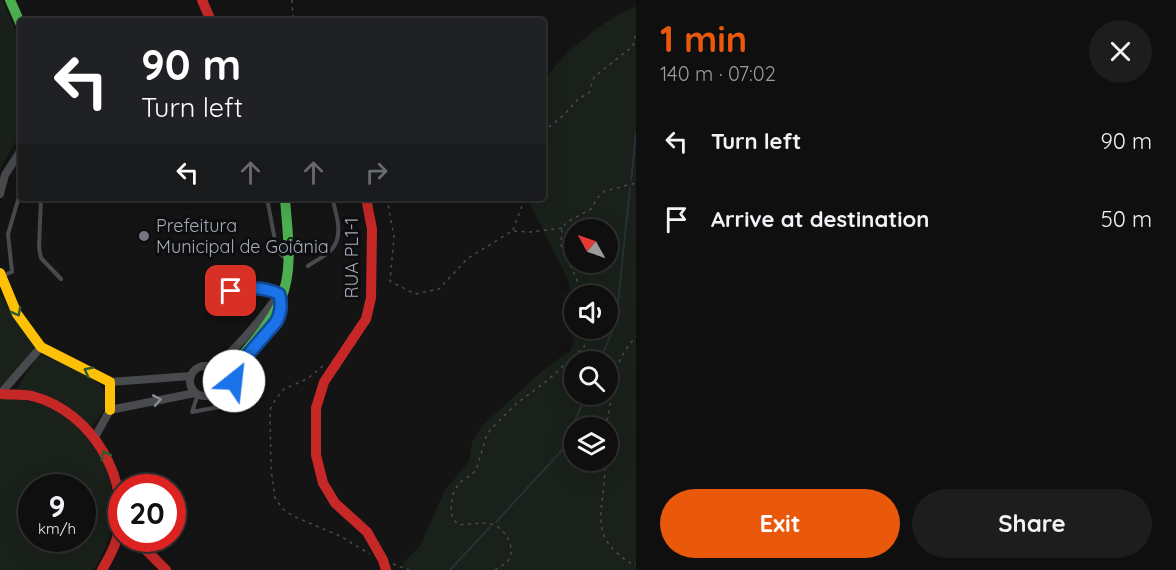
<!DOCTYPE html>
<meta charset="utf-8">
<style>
:root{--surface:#0f0f0f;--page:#1d1d1d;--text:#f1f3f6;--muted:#9b9c9e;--line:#2f2f2f;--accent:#ea580c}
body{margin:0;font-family:Quicksand,sans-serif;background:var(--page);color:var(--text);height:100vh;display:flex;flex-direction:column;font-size:22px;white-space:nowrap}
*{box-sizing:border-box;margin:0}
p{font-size:20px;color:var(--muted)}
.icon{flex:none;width:33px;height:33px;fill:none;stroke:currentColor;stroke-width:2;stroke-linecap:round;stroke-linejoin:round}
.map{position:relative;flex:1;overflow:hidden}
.drawer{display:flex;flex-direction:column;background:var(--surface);width:540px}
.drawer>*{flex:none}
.guide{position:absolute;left:18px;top:18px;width:528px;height:183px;border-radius:6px;box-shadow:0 6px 24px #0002,0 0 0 2px var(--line);background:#202124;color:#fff;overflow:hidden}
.needle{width:39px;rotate:310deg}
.fabs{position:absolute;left:564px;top:219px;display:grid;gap:12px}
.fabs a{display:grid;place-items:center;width:54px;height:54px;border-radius:50%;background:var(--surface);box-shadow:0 6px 24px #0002,0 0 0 2px var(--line);font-size:30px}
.speed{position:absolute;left:18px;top:474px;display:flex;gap:12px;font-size:30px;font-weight:700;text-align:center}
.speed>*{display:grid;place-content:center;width:78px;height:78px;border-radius:50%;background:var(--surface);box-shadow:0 6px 24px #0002,0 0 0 2px var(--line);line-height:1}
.speed small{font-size:15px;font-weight:400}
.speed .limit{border:9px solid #d22;background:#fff;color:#111}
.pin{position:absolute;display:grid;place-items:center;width:51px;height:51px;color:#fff;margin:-26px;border-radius:12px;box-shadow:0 3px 9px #0006}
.me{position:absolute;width:66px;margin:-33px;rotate:29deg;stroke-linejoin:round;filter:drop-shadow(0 0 4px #0008)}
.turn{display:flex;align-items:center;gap:21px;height:126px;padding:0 24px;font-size:27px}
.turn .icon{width:78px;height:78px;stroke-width:2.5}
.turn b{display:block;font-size:42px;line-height:51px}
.lanes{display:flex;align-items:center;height:57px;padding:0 24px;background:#0003;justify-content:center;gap:30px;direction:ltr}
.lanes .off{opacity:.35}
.round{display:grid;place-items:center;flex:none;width:63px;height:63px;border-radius:32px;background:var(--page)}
.overview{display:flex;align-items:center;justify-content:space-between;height:102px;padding:0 24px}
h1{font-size:36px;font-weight:700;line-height:45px;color:var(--accent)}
.primary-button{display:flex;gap:12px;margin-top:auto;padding:12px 24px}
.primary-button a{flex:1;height:69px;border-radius:36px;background:var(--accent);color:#fff;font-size:24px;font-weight:700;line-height:69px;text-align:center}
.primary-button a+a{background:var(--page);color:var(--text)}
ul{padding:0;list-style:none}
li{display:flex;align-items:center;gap:18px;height:78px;padding:0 24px}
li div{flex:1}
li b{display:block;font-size:22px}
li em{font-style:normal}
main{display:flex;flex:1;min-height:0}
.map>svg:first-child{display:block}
.green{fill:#1a211a;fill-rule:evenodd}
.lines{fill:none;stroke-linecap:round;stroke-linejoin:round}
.stream{stroke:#273137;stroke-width:2}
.path{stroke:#4a4b4f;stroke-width:1.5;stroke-dasharray:3 4.5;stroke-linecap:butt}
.lane{stroke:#484a4d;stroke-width:4}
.street{stroke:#484a4d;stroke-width:8}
.fast{stroke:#4caf50;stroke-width:10}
.slow{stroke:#ffc107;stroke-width:10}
.jam{stroke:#c62828;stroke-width:10}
.oneway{stroke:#2d5e30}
.oneway2{stroke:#888f96}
.route-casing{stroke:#114b97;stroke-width:15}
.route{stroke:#1a73e8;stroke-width:10}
.poi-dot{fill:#72777d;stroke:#0e0e10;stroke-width:2}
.labels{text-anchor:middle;stroke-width:6;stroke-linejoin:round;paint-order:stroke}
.poi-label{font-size:18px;fill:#a4acb6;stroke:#0e0e10;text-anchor:start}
.street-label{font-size:18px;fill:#a4acb6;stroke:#0e0e10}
</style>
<main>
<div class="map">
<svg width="636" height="570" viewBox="0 0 636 570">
<rect width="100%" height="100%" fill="#141414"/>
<path class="green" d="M0,0H3L21,44V136L13,146L0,169Z
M636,6V570H405L403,563L420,546L444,492L469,461L472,442L483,425L541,372L571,350L576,329L608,328V296H574V304L567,277L527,198H543V83C565,49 600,23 636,6ZM574,230H608V262H574ZM574,362H608V394H574ZM574,428H608V460H574Z
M0,295L34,347L32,355L0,387Z
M43,355C59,361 101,377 106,394C110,405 98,419 91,427L16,390L36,359Z
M0,398C17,399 35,400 50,408C110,439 134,513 93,570H0ZM32,488H82V538H32Z"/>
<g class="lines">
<path class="stream" d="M631,180L636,134
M600,362L616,321L630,188
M496,522L564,448L586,394
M450,570L490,527"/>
<path class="path" d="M292,0L293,21
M543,132L564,115L578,99L589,93L594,77L633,46L636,34
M387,198L394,237L390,281L415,294L439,289L467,259L512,231L531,232L562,228
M513,230L525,198
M581,296L577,280L561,245L562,228L567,222L591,209L598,197L605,191L636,183
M323,366L307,379L284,389L275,400L270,410L271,469L275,498L283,509L293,516L340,536L370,554
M605,428C616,392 608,366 636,337
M604,460C609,495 587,527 617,553C623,558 628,563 636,565
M393,564L409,570
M495,570C499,567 504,565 507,562C518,549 505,527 491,524C480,521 469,526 457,524L451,514L452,496L459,483L476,471L486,437L491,429L516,404L548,380L584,347L590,328"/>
<path class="lane" d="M41,198L39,248L41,258L61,279
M267,198L277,251L285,258
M308,266C315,261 326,256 332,249C344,235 336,213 332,198
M4,275L12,272L8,234L21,190
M231,291C248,288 262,286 279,294
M255,348L276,322L280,310
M198,394L192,412L224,406L227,394L244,360"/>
<path class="street" d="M0,194L5,175L21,150
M190 381a15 15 0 1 1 30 0a15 15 0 1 1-30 0Z
M213,368C239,347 259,322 279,294
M110,382L191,376
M0,394L41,347
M95,437L110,410L195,393"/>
<path class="fast" d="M10,0L21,25
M221,381C241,355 268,330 281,299C294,268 287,231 285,198"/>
<path class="slow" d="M0,273L17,314L41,347L110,382V410"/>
<path class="jam" d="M202,0L211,21
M366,198L372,229L371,298L366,319L324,382L316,408V455L323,483L335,503L367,532L383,560L386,570
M0,394C10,395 22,394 32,396C92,411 134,482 116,541C113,551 107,561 102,570
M139,538L143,547L166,570"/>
</g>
<defs><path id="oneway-chevron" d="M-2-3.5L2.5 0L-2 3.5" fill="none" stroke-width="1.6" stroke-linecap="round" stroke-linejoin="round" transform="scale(1.5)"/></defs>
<g class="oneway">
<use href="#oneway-chevron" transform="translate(17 312) rotate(62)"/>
<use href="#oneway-chevron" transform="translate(88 371) rotate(-153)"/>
<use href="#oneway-chevron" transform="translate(105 455) rotate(-118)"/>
</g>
<use class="oneway2" href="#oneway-chevron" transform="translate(157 400) rotate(-11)"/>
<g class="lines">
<g class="route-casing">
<path id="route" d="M231,291C249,288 262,286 279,294C282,303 281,314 276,322L245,358L234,381"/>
</g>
<use href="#route" class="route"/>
</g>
<circle class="poi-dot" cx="144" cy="236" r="6"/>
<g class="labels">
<g class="poi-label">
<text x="156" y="232">Prefeitura<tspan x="156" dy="21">Municipal de Goiânia</tspan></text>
</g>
<g class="street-label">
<text transform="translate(352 258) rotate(-90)" y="6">RUA PL1-1</text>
</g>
</g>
</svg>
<div class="fabs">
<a><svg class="needle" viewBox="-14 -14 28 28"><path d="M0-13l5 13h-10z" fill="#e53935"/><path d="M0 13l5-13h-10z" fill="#9b9c9e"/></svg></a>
<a><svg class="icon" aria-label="sound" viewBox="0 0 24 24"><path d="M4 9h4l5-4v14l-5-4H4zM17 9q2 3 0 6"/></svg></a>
<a><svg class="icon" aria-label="search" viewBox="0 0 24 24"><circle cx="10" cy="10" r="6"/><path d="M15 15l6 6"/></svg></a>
<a><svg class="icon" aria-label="layers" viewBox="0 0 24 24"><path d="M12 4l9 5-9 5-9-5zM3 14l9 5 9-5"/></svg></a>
</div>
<div class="speed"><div>9<small>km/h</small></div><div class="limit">20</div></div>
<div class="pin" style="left:231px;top:291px;background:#d93025"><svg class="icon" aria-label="arrive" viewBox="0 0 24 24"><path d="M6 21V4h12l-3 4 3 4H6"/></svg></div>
<svg class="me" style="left:234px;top:381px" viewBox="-20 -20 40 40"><circle r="19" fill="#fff"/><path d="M0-13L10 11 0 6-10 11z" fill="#1a73e8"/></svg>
<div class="guide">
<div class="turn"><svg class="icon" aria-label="left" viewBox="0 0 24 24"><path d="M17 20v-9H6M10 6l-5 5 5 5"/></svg><div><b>90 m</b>Turn left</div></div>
<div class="lanes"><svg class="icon" aria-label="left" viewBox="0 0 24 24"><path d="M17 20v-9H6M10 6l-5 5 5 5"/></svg><svg class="icon off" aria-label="ahead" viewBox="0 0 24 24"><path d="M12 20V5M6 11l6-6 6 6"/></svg><svg class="icon off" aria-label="ahead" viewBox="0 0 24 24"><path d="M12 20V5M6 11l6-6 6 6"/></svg><svg class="icon off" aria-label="right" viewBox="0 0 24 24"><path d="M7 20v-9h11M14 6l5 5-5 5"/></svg></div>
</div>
</div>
<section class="drawer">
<div class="overview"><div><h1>1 min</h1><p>140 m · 07:02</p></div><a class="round"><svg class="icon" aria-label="close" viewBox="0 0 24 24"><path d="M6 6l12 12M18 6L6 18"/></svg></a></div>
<ul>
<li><svg class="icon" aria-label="left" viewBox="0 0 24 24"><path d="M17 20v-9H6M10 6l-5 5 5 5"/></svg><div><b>Turn left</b></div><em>90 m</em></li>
<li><svg class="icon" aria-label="arrive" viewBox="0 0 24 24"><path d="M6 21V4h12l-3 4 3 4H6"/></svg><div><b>Arrive at destination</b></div><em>50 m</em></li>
</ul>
<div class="primary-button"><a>Exit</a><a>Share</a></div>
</section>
</main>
